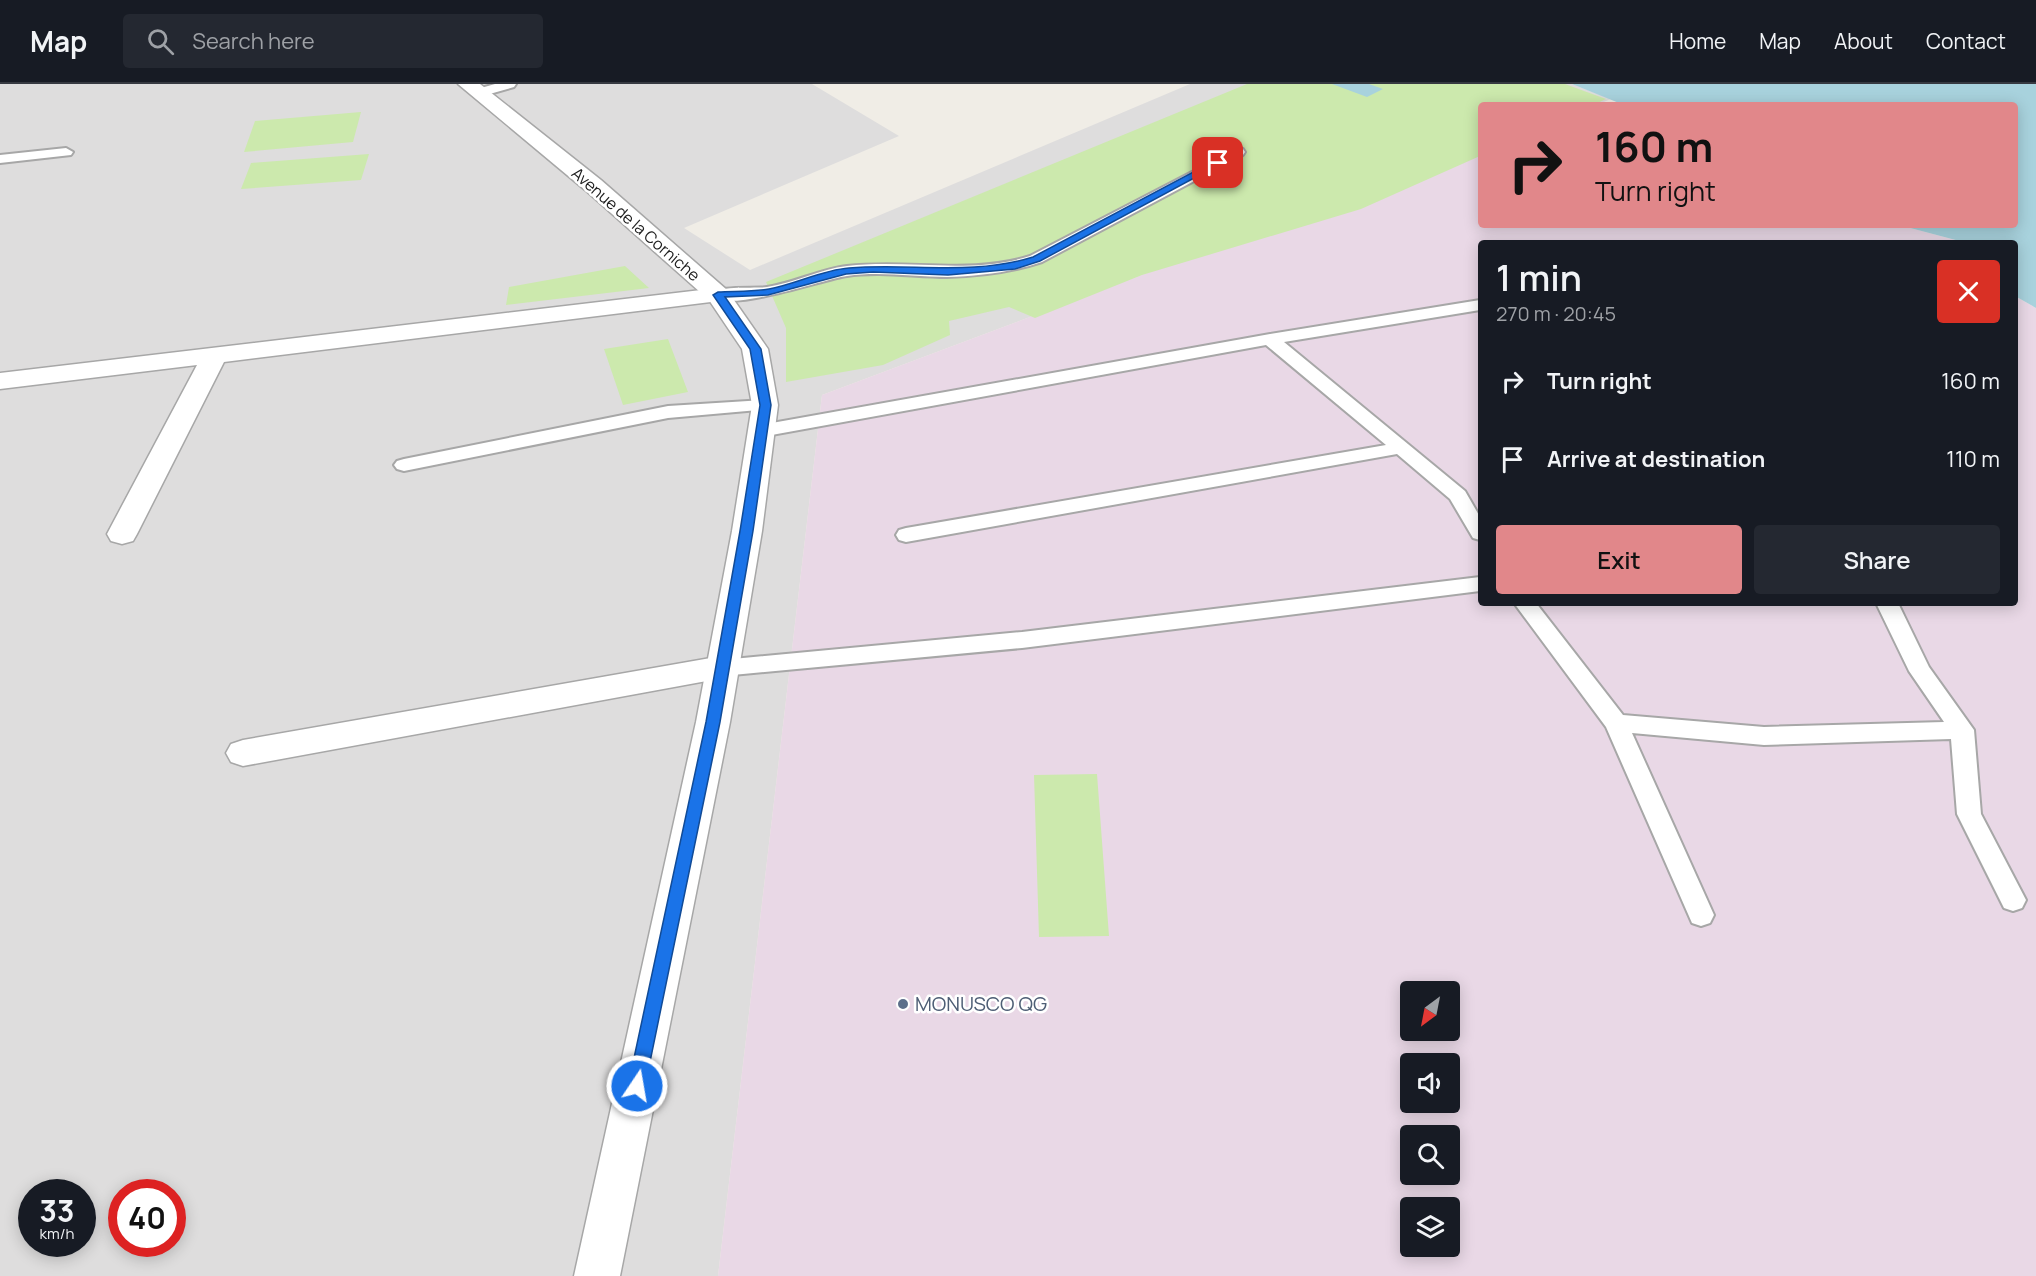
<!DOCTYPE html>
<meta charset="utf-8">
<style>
:root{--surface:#171b24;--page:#242831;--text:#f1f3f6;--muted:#9ea1a6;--line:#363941;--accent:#e1878a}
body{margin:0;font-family:Manrope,sans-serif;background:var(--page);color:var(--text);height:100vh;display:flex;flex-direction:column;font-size:22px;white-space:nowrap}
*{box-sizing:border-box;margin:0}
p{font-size:20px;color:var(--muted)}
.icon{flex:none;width:33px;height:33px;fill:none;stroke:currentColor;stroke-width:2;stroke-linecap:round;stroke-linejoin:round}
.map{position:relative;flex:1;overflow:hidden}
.side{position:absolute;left:1478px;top:156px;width:540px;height:366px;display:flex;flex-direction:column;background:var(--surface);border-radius:6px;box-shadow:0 3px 15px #0003}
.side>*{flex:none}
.banner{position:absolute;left:1478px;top:18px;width:540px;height:126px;border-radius:6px;box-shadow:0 3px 15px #0003;background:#e1878a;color:#111;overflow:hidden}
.needle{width:39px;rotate:212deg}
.controls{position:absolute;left:1400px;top:897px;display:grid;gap:12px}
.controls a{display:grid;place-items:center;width:60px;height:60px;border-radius:6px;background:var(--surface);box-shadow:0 3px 15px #0003;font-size:30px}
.speed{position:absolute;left:18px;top:1095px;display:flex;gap:12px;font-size:30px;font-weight:700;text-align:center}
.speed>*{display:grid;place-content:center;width:78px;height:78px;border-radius:50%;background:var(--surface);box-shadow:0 3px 15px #0003;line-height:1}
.speed small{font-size:15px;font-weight:400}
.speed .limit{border:9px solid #d22;background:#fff;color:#111}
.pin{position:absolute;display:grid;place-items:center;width:51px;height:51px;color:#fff;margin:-26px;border-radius:12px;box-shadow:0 3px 9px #0006}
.me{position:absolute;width:66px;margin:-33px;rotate:12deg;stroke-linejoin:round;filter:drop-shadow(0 0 4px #0008)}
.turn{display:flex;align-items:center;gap:21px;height:126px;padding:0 18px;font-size:27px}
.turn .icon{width:78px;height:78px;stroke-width:2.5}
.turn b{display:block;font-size:42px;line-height:51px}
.round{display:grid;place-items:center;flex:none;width:63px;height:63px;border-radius:6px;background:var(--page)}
.summary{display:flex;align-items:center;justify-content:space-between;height:102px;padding:0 18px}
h1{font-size:36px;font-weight:600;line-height:45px}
.action{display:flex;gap:12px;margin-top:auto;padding:12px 18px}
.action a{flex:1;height:69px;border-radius:6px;background:var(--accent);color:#111;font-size:24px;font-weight:600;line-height:69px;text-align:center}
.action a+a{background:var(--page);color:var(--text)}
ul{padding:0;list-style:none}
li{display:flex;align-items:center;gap:18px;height:78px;padding:0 18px}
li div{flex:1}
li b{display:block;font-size:22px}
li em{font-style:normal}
header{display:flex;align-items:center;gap:36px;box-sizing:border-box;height:84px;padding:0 30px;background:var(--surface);border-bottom:2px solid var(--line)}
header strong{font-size:28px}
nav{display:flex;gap:33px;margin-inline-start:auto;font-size:21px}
.search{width:420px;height:54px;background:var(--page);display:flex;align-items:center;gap:15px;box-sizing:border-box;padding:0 21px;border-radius:6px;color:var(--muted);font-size:22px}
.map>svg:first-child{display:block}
.residential{fill:#dedddd;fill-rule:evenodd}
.industrial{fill:#e9d8e6;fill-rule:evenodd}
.grass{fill:#cce9ad}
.water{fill:#a8d2dd}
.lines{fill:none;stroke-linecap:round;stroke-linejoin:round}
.service-casing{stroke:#a7a7a7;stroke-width:4}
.minor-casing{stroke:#a7a7a7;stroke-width:3}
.tertiary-casing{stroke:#a7a7a7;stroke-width:3}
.service{fill:#fff;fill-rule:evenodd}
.minor{fill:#fff;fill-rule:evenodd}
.tertiary{fill:#fff;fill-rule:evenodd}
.route{fill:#1a73e8;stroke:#114b97;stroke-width:1.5}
.service-dot{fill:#5c6f8a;stroke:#fff;stroke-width:2}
.labels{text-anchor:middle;stroke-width:5;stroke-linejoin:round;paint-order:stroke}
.street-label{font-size:16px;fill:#202020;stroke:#fff}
.near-service-label{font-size:20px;fill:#4e5e75;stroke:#fff;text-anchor:start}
</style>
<header>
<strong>Map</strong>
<div class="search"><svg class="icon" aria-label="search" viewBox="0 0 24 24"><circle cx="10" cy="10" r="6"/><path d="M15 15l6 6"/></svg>Search here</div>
<nav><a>Home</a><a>Map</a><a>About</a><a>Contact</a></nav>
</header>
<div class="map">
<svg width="2036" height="1192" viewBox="0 0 2036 1192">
<rect width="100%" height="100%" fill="#f0ede6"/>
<path class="residential" d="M0,0H812L899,52L684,144L750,186L1190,0H1572L1611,15L1596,21H1480V64L822,311L718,1192H0ZM32,1108H82V1160H32ZM122,1108H172V1160H122Z"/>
<path class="industrial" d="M1480,64V141H1899L1967,159H1480V519H2014L2015,212L2036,224V1192H718L822,311ZM1410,908H1449V946H1410ZM1410,980H1449V1018H1410ZM1410,1052H1449V1090H1410ZM1410,1124H1449V1162H1410Z"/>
<path class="grass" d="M1247,0H1565L1606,15L1593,21H1480V72L1361,125L1142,191L1035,234L1009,223L949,237L950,251L883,281L786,298V244L766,198Z
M361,28L353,58L244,68L255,37Z
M369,70L361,96L241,105L251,79Z
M625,182L649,204L506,221L509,203Z
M668,255L688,308L623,321L604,265Z
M1097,690L1109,852L1039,853L1034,691Z"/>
<path class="water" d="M1332,0H1369L1383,5L1367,13Z
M1572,0H2036V224L2015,212L2014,159H1967L1899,141H2014V21H1624Z"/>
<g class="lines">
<g class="service-casing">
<path id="service" d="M495,0H516L514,3L479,13L472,9L474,6Z
M66,64L73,68L71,71L0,79V71Z
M1238,64L1243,65L1245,68L1243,71L1042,178C1012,188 979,192 947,193C914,193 880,187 847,192C824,195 724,231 710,211C717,201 754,205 767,203C794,199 820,185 847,182C908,175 971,191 1030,172Z
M1480,216V226L1284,258L1465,407L1480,433V456L1473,454L1450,415L1397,370L906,458L899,456L896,451L899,446L906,444L1386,361L1266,261L761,353L754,351L752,347L754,343L761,341L1270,250Z
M765,316L771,317L774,321L771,325L668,334L404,387L397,385L394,381L397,377L404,375L668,322Z
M1480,493V507L1022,564L722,592L714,590L711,584L714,578L722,576L1022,548Z
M1514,519H1536L1623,631L1764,643L1944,638L1909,587L1876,519H1898L1929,583L1974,646L1981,730L2026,816L2022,824L2013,827L2004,824L1957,730L1951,655L1764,661L1632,649L1714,831L1710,839L1701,842L1692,839L1606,643Z"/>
</g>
<g class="minor-casing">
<path id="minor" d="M718,204L727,206L730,211L727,216L224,278L137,450L133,457L122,460L111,457L107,450L197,281L0,305V289Z
M722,572L734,576L738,584L734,592L243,682L231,678L226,669L231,660L243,656Z"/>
</g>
<g class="tertiary-casing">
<path id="tertiary" d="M458,0H480L601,96L727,206L768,265L778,321L762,447L730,638L620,1192H574L696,638L732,447L752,321L742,265L709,216L585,106Z"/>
</g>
<use href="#service" class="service"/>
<use href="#minor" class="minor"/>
<use href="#tertiary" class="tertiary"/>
</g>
<path class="route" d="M1214,77L1222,79L1040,177L1015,185L948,191L873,188L846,190L768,211L725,213L761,265L771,321L753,447L720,638L645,1002L643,1008L637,1010L631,1008L628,1002L706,638L740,447L760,321L750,265L713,211L718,208C734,207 752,208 769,205C796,200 822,186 849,184C911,179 972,192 1033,173Z"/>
<circle class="service-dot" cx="903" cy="920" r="6"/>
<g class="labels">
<g class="street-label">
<text transform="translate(636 140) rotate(41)" y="6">Avenue de la Corniche</text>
</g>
<g class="near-service-label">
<text x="915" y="927">MONUSCO QG</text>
</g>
</g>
</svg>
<div class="controls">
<a><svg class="needle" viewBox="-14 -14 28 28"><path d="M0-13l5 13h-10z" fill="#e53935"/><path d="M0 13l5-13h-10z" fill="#9ea1a6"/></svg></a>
<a><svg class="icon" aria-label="sound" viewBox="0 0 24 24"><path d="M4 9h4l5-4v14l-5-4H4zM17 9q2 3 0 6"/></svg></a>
<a><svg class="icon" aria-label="search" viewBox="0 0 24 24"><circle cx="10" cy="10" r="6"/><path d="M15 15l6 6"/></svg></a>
<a><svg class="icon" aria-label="layers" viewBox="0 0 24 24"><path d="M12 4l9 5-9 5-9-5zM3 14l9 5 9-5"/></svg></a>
</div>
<div class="speed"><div>33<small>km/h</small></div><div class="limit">40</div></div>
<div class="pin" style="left:1218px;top:79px;background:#d93025"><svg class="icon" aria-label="arrive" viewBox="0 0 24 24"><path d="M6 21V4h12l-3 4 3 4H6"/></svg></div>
<svg class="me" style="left:637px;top:1002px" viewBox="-20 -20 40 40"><circle r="17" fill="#1a73e8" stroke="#fff" stroke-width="3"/><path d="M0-11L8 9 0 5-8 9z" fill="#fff"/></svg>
<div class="banner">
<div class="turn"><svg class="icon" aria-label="right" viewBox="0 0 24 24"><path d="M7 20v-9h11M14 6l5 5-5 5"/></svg><div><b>160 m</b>Turn right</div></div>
</div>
<section class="side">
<div class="summary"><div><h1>1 min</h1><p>270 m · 20:45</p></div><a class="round" style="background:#d93025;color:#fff"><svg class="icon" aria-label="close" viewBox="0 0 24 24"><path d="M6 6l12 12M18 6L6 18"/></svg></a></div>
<ul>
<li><svg class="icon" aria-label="right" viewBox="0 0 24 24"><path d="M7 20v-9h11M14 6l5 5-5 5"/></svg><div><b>Turn right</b></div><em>160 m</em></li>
<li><svg class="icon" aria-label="arrive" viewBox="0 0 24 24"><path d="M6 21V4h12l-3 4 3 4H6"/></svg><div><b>Arrive at destination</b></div><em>110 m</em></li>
</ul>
<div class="action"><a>Exit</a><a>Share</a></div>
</section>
</div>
